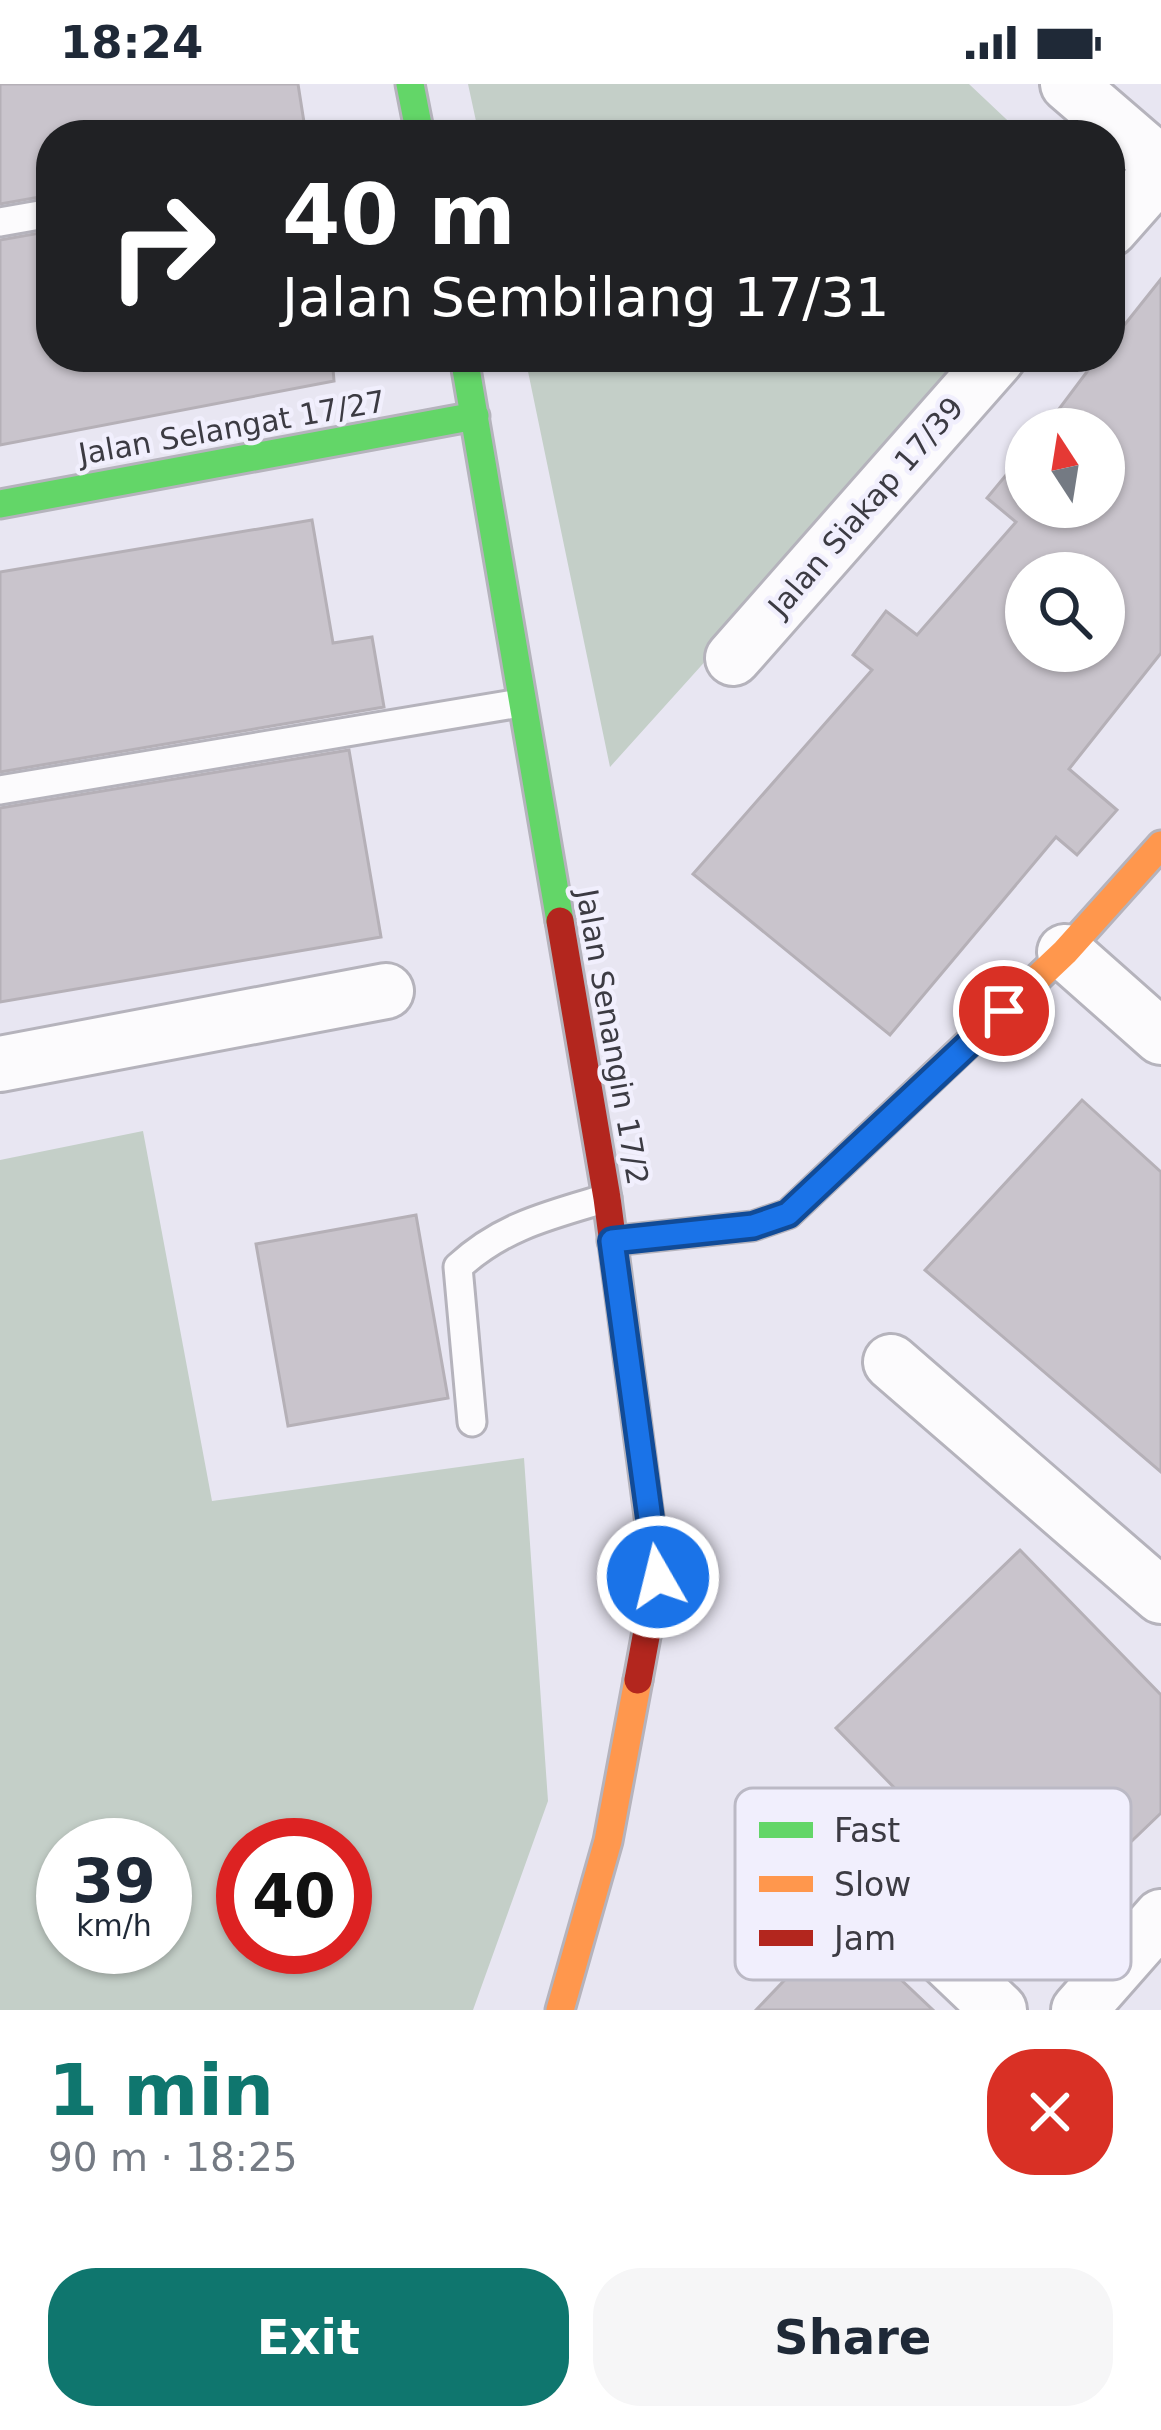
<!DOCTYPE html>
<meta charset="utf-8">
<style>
:root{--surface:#fff;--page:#f6f6f7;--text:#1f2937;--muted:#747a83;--accent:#0f766e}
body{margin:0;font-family:"DejaVu Sans",sans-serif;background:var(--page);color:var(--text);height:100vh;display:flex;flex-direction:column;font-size:45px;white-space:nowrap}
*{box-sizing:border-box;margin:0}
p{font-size:39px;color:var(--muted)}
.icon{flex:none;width:66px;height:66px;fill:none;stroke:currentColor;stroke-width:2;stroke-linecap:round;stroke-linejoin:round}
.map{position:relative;height:1926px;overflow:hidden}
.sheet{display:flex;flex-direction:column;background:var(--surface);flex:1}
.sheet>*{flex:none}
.top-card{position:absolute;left:36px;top:36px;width:1089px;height:252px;border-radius:48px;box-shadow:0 3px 9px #0004;background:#202124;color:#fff;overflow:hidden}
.needle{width:78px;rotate:348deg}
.fabs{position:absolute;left:1005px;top:324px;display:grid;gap:24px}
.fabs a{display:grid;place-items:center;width:120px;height:120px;border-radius:50%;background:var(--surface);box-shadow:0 3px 9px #0004;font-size:60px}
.speed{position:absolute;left:36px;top:1734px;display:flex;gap:24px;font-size:60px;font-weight:700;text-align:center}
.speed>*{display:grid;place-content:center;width:156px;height:156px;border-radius:50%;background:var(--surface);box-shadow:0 3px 9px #0004;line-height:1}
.speed small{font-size:30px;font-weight:400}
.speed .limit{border:18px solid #d22;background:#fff;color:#111}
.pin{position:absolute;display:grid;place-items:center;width:102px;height:102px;color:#fff;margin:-51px;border:6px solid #fff;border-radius:50%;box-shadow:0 3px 12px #0007}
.me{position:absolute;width:132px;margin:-66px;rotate:352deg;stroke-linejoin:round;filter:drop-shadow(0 0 9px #0008)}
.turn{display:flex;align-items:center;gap:42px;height:252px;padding:0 48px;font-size:54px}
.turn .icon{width:156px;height:156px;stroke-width:2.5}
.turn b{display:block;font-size:84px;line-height:102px}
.round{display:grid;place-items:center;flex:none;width:126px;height:126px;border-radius:48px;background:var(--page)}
.summary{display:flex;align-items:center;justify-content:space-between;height:204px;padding:0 48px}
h1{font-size:72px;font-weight:600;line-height:90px;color:var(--accent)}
.cta{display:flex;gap:24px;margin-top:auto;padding:24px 48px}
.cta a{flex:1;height:138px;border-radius:48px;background:var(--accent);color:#fff;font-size:48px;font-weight:600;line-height:138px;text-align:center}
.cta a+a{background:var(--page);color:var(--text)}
.status{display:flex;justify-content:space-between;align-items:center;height:84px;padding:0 60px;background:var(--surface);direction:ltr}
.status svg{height:33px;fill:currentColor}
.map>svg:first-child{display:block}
.green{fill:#c4cfc8;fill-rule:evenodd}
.building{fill:#c9c4cc;stroke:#b5b0b7;stroke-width:3;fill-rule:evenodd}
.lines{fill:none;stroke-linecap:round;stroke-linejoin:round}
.lane-casing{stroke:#b5b3bc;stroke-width:33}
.street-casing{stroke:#b5b3bc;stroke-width:60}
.fast-casing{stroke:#b5b3bc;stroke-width:33}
.slow-casing{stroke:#b5b3bc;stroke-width:33}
.jam-casing{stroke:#b5b3bc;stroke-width:33}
.lane{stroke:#fcfbfd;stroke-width:27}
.street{stroke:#fcfbfd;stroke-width:54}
.fast{stroke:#63d668;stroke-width:27}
.slow{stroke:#ff974d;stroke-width:27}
.jam{stroke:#b3261e;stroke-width:27}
.route-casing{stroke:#114b97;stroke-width:30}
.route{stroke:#1a73e8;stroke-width:21}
.labels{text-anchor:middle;stroke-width:9;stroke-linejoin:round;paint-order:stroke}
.street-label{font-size:30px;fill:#3c3b43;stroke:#f1effd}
.key{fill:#f1effd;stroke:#bbb9c5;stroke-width:3}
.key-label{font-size:33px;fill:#3c3b43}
</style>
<div class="status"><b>18:24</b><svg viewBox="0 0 49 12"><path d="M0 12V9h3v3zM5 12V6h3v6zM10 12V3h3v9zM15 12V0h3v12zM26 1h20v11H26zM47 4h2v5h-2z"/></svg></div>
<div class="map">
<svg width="1161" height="1926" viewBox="0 0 1161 1926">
<rect width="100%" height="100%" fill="#e8e6f2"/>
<path class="green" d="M468,0H969L1023,51H479Z
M525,273H979L610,683Z
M143,1047L212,1417L524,1374L548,1717L473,1926H0V1076ZM63,1761H165V1863H63ZM243,1761H345V1863H243Z"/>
<path class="building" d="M0,0H298L306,51H51V111L0,120Z
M51,147V273H332L334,297L0,361V156Z
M1161,195V569L1069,685L1117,726L1077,771L1056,753L890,951L693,790L872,586L853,571L886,527L917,551L1016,438L987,414L1026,367V423H1104V345H1044L1098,273H1110V259ZM1026,489H1104V567H1026Z
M312,436L333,559L372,553L384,623L0,688V488Z
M349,666L381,853L0,918V724Z
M1082,1016L1161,1088V1388L925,1186Z
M416,1131L448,1314L288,1342L256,1160Z
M1020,1466L1161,1611V1729L1036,1849L836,1644Z
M840,1838L933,1926H756Z"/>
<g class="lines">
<g class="lane-casing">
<path id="lane" d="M0,138L51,129
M0,706L520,619
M472,1338L458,1183C502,1142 550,1131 607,1114"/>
</g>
<g class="street-casing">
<path id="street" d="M1068,0L1161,80
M1110,145L1161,87
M733,574L998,273
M1065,868L1161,953
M0,980L386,907
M891,1278L1161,1512
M825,1760L999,1926
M1079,1926L1161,1833"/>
</g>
<g class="fast-casing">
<path id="fast" d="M410,0L420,51
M464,273L560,837
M0,420L475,332"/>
</g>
<g class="slow-casing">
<path id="slow" d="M612,1157L753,1142L788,1130L1065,868L1161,761
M560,1926L608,1757L638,1596"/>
</g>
<g class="jam-casing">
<path id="jam" d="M560,837L607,1114L657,1493L638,1596"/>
</g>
<use href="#lane" class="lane"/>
<use href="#street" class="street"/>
<use href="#fast" class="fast"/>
<use href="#slow" class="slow"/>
<use href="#jam" class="jam"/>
</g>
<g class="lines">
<g class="route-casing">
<path id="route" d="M658,1493L612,1157L753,1142L788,1130L1004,927"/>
</g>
<use href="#route" class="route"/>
</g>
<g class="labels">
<g class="street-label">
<text transform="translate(232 344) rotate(-10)" y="10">Jalan Selangat 17/27</text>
<text transform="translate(866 423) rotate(-49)" y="10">Jalan Siakap 17/39</text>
<text transform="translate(612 953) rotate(80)" y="10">Jalan Senangin 17/2</text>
</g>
</g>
<rect x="735" y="1704" width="396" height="192" rx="18" class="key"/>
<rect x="759" y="1738" width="54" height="16" fill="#63d668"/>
<rect x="759" y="1792" width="54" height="16" fill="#ff974d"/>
<rect x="759" y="1846" width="54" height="16" fill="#b3261e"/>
<g class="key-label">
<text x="834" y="1758">Fast</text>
<text x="834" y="1812">Slow</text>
<text x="834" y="1866">Jam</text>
</g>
</svg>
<div class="fabs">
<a><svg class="needle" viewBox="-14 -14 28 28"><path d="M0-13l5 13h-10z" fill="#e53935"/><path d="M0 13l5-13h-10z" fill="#747a83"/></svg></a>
<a><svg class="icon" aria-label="search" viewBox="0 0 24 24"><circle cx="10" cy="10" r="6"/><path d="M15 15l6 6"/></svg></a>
</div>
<div class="speed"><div>39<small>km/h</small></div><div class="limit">40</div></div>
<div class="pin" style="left:1004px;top:927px;background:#d93025"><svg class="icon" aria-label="arrive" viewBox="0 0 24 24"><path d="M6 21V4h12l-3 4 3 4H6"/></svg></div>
<svg class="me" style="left:658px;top:1493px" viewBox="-20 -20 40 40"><circle r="17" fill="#1a73e8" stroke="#fff" stroke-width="3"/><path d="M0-11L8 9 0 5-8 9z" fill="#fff"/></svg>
<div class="top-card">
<div class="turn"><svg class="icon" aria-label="right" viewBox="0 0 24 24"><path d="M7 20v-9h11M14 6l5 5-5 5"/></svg><div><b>40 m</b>Jalan Sembilang 17/31</div></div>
</div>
</div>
<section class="sheet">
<div class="summary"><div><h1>1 min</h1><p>90 m · 18:25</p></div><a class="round" style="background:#d93025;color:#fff"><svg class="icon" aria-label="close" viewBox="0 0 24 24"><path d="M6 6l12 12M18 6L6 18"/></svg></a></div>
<div class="cta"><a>Exit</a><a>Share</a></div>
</section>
